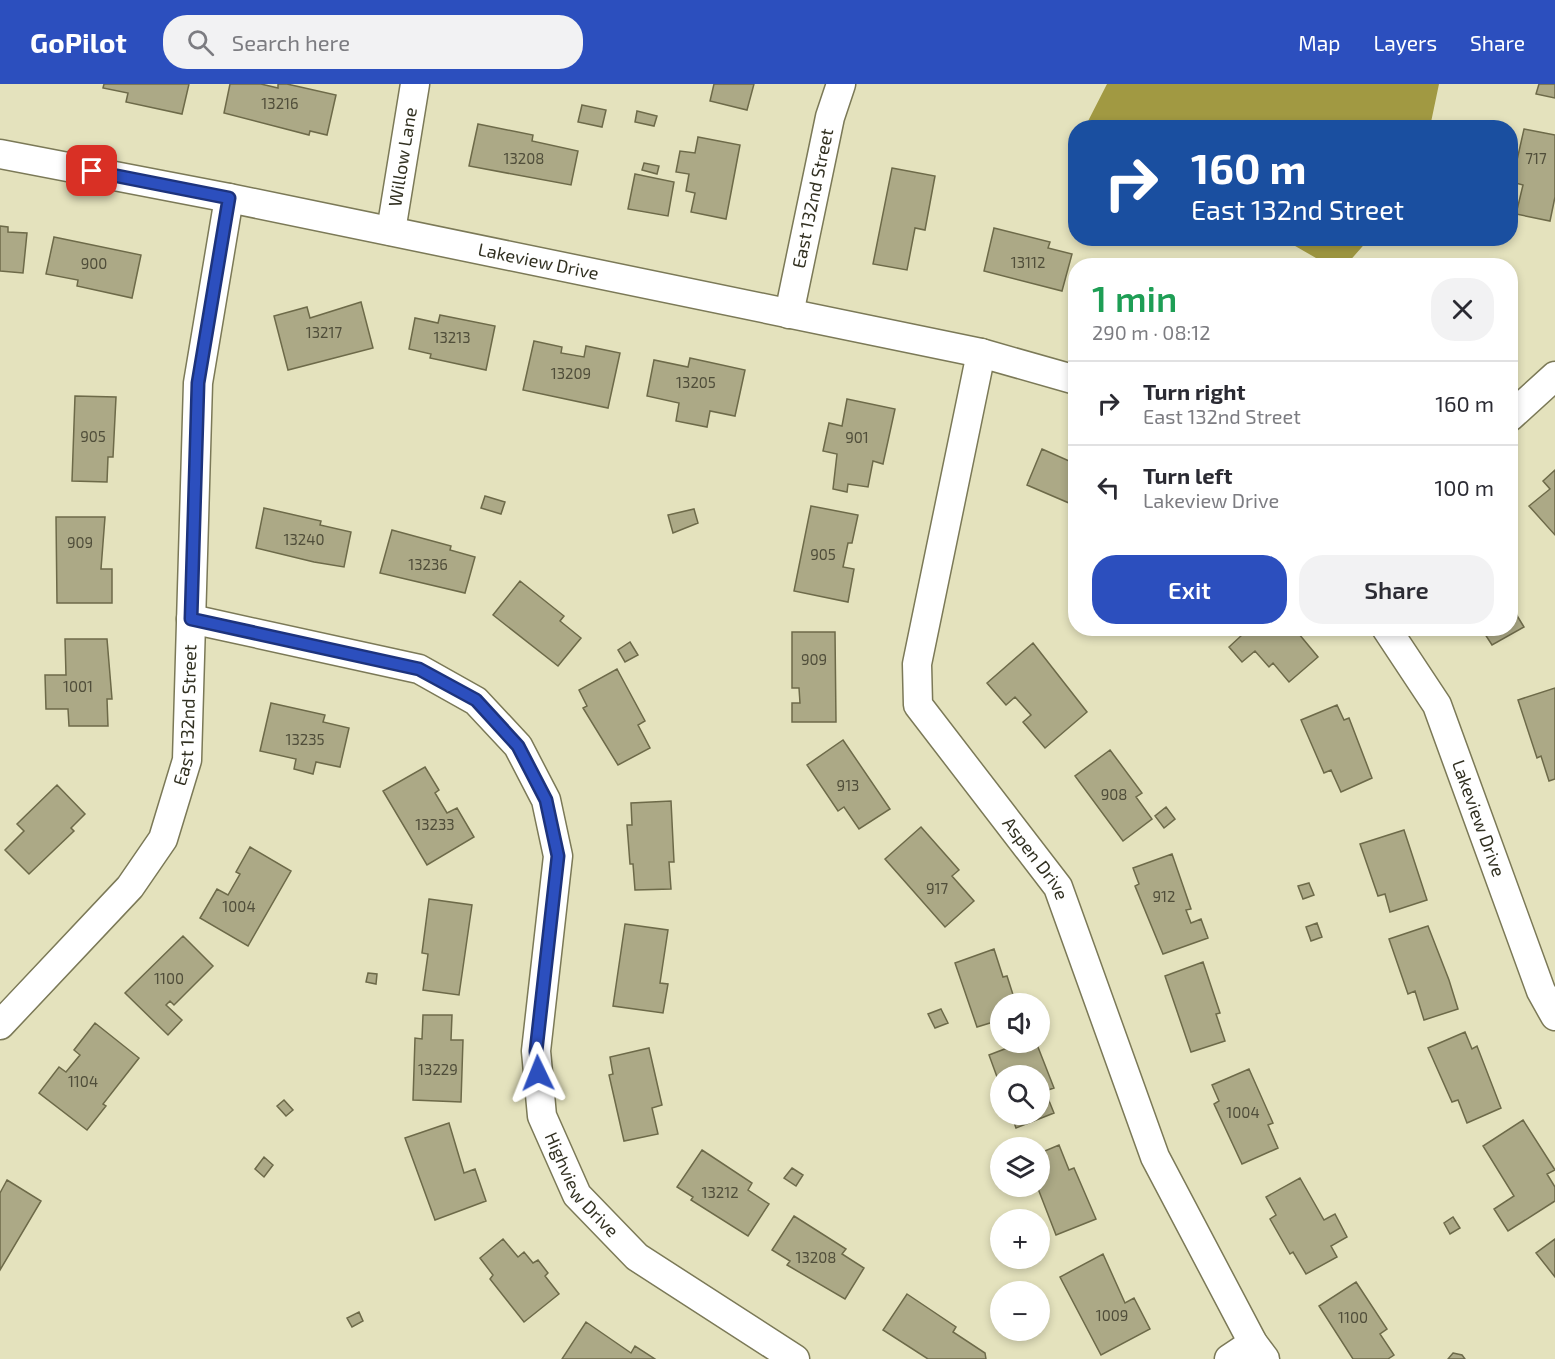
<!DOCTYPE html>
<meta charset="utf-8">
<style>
:root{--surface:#fff;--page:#f2f2f3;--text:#2b2b33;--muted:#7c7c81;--line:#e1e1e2;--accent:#2c4fbe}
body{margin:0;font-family:"Exo 2",sans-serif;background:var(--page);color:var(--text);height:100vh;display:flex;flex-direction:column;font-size:22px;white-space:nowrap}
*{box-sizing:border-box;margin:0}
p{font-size:20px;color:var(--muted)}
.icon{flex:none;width:33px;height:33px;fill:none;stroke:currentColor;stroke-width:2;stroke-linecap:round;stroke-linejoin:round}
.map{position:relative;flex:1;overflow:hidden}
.sheet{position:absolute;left:1068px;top:174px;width:450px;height:378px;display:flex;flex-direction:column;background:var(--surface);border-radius:24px;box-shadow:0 3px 9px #0003}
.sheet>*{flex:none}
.hud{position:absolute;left:1068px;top:36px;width:450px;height:126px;border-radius:24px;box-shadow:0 3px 9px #0003;background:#1a4fa0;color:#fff;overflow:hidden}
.fabs{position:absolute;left:990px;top:909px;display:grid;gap:12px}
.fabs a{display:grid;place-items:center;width:60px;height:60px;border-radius:50%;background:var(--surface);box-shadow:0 3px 9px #0003;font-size:30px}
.pin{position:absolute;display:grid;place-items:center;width:51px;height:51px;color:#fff;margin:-26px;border-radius:12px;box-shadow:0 3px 9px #0006}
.me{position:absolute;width:66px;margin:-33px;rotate:358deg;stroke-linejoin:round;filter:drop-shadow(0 0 4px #0008)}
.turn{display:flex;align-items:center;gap:21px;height:126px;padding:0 24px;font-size:27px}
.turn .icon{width:78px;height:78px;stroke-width:2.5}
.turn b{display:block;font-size:42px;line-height:51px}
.round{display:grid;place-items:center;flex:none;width:63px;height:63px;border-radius:24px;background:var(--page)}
.overview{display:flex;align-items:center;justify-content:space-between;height:102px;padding:0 24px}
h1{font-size:36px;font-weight:600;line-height:45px;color:#1e9e55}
.action{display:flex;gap:12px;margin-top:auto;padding:12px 24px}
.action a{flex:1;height:69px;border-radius:24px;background:var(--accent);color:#fff;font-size:24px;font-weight:600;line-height:69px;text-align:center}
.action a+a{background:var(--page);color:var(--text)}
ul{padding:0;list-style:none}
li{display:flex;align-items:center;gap:18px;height:84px;padding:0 24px;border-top:2px solid var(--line)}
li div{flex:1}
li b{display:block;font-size:22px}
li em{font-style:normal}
header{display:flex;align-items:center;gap:36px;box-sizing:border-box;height:84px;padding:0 30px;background:var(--accent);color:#fff}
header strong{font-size:28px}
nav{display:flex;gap:33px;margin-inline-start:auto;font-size:21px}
.search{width:420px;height:54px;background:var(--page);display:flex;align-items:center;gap:15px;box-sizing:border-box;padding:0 21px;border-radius:24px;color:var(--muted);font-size:22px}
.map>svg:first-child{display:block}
.water{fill:#a19942}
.building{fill:#aca986;stroke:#6d6a49;stroke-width:1.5}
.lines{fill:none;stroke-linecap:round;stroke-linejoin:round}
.minor-casing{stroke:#7b7957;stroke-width:31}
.minor{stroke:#fff;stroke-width:28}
.route-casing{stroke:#1d337c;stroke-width:15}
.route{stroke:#2c4fbe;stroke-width:10}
.labels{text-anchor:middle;stroke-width:6;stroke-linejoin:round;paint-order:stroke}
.number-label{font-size:15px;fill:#504e3a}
.street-label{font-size:18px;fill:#313021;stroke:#e4e2bd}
</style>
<header>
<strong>GoPilot</strong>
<div class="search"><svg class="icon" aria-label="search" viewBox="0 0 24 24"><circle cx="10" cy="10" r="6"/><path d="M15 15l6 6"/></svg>Search here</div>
<nav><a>Map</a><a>Layers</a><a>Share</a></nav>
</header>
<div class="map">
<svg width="1555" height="1275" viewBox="0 0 1555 1275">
<rect width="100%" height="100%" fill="#e4e2bd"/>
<path class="water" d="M1107,0H1439L1430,43H1085Z
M1283,155H1369L1347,180L1316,174Z"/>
<path class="building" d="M104,0H189L182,30L126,18L128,9L103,4Z
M230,0H261L278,4V0H287L336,11L327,51L310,47L309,51L224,29Z
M714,0H754L747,26L710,17Z
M1539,0H1555V14L1536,10Z
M582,21L606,26L602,43L578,38Z
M637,27L657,32L654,42L635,38Z
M478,40L533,51L532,57L578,67L571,101L469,82Z
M1524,45L1555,51V113L1550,137L1516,130L1523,101L1512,98Z
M698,53L740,61L726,135L691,128L695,109L686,107L689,90L676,88L680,67L695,69Z
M644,79L659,82L657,90L642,86Z
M892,84L935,92L925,146L915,144L907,186L873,180Z
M635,90L674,98L668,132L628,125Z
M0,142L8,143V148L27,149L23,189L0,187Z
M994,144L1050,158L1048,164L1072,170L1062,207L984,187Z
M54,153L141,171L132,214L77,202L78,196L46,190Z
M361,218L373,264L288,286L274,232L307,223L310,234Z
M440,231L495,242L486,286L430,274L431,270L409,265L415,234L438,239Z
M534,257L562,263L561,269L584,273L586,262L620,269L608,324L523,306Z
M690,274L745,286L735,332L710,327L707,343L676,337L679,319L647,312L654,276L688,283Z
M75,312L116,313L113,373H108L107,398L72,397Z
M847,315L895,325L883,380L873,377L868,403L848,400L847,408L833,405L837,370L823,367L829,339L842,342Z
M1042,365L1076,380V422L1027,401Z
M1555,386V451L1529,422L1550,405L1543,397Z
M485,412L505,418L501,430L481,424Z
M811,422L858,431L852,459H848L843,483L854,485L848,518L794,507Z
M264,424L321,437L320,441L351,448L344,483L314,478L256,464Z
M694,425L698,439L673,449L668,431Z
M56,433H105L101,485H112V519H57Z
M392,446L451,462L450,466L475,473L465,509L380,489Z
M520,497L564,532L560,537L581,554L558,582L493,531Z
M1510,520L1524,543L1492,561L1481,544H1510Z
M1237,544H1294L1318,573L1289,598L1273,579L1269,583L1255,567L1242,578L1229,563L1242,551Z
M792,548H835L836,638H792V619H800L799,604H792Z
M65,555H107L112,615H107L108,642H69L68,625H46L45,591H66Z
M630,558L638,571L625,578L618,566Z
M1033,559L1087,628L1045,664L1023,638L1031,631L1015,613L1006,621L987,599Z
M617,585L645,637L638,641L650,664L618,681L583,624L587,622L579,606Z
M1555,604V695L1549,697L1541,672L1537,674L1518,616Z
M271,619L325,631L323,638L349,644L340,683L316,678L313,690L294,685L296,675L260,667Z
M1337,621L1344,636L1349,634L1372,694L1341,708L1331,686L1324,689L1301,636Z
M843,656L890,725L859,745L844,723L838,727L807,681Z
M1110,666L1142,709L1136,713L1152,735L1123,757L1075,692Z
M425,683L439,706L435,709L447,729L457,724L474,753L427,781L383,707Z
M57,701L85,730L71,744L74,747L29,790L5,766L24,747L17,740Z
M671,717L674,778H669L671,805L635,806L633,780H630L627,741H632L631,719Z
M1166,723L1175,735L1164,744L1155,732Z
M921,743L959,786L952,792L974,817L945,843L885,775Z
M1404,746L1427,816L1390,828L1385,810L1378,812L1360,760Z
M250,763L291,787L248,862L200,834L217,805L228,811L240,790L236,788Z
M1172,770L1191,825L1186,826L1191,839L1201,835L1208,854L1163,870L1135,802L1139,800L1133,784Z
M1309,799L1314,811L1303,815L1298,802Z
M429,815L472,821L459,911L423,906L428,870L422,869Z
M1317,839L1322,853L1311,857L1306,843Z
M625,840L668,846L660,899L668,900L663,929L613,922Z
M1428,842L1449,896L1458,925L1424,936L1415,907L1408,910L1389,855Z
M183,852L213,882L174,921L170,917L166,921L182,936L168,951L125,909Z
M994,865L1003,893L1007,892L1016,920H1000V936L977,943L955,879Z
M1203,878L1220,929L1216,930L1225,957L1191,968L1165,892Z
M368,889L377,890L376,900L366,898Z
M941,925L948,939L935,944L928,930Z
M423,931H452L451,956H463L461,1018L413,1016L415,954L422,955Z
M95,939L139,974L103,1020L106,1022L87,1046L39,1009L59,983L66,988L80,971L74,966Z
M1465,948L1472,965L1477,962L1501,1024L1467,1039L1458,1016L1452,1018L1428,964Z
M1023,958H1036L1054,1004L1045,1007L1054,1029L1016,1044L1011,1030H1040V992H1000V1001L989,971Z
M649,964L662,1021L652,1024L658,1050L624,1057L609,991L613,990L610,973Z
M1249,985L1273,1039L1268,1041L1278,1064L1242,1080L1214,1020L1219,1017L1212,1001Z
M284,1016L293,1026L286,1032L277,1022Z
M1523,1036L1555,1086L1547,1090L1555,1103V1117L1508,1147L1494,1125L1514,1112L1483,1062Z
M449,1039L464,1089L475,1085L486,1117L435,1136L405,1054Z
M1059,1061L1069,1086L1074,1084L1096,1135L1056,1151L1037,1102H1040V1069Z
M702,1066L752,1099L748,1106L769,1120L748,1152L691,1116L693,1113L677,1103Z
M264,1073L273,1081L264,1093L255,1085Z
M792,1084L803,1091L796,1102L784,1094Z
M1300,1094L1324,1136L1335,1130L1347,1153L1331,1162L1337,1173L1306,1190L1293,1168L1290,1170L1270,1135L1276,1131L1266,1113Z
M7,1096L41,1117L0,1186V1109Z
M794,1132L846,1165L842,1170L864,1184L845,1215L787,1181L790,1177L772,1166Z
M1453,1133L1460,1144L1450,1150L1444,1139Z
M503,1155L518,1173L524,1168L533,1179L538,1176L548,1189L545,1192L559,1210L524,1238L490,1195L493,1191L480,1174Z
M1555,1155V1193L1536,1169Z
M1103,1170L1125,1219L1134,1214L1150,1245L1101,1271L1060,1193Z
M1356,1198L1387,1245L1380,1250L1394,1271L1388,1275H1353L1319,1222Z
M907,1210L956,1243L953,1248L985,1269L986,1275H928L883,1246Z
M359,1228L363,1237L352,1243L347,1234Z
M586,1238L631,1269L635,1262L655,1275H562Z
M1453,1269L1462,1271L1465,1275H1448Z"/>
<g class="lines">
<g class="minor-casing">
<g id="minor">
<path id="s1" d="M0,70L229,114L981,269L1076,296"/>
<path id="s2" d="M391,147L415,0"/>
<path id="s3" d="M789,230L830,33L841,0"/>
<path id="s4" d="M981,269L917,580L918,621L1058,803L1155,1073L1253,1259L1265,1275"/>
<path d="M1510,333L1555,292"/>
<path id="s5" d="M191,535L419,585L476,617L518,662L546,716L558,772L536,967L542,1032L577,1111L637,1173L795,1275"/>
<path id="s6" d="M1386,544L1437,621L1541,907L1555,932"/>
<path id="s7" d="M0,941L130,803L163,755L187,676L198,299L229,114"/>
<path d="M1229,1275L1253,1259"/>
</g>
</g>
<use href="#minor" class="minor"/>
</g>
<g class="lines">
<g class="route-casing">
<path id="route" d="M92,87L229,114L198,299L191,535L419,585L476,616L518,662L546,716L558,772L536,967L538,989"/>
</g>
<use href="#route" class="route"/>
</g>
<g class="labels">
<g class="number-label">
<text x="280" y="25">13216</text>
<text x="524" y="80">13208</text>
<text x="1536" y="80">717</text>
<text x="1028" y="184">13112</text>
<text x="94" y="185">900</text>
<text x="324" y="254">13217</text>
<text x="452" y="259">13213</text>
<text x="571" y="295">13209</text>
<text x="696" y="304">13205</text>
<text x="93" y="358">905</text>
<text x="857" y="359">901</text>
<text x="304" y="461">13240</text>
<text x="80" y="464">909</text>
<text x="823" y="476">905</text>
<text x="428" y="486">13236</text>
<text x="814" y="581">909</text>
<text x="78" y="608">1001</text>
<text x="305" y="661">13235</text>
<text x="848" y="707">913</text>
<text x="1114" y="716">908</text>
<text x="435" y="746">13233</text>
<text x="937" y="810">917</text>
<text x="1164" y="818">912</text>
<text x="239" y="828">1004</text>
<text x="169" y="900">1100</text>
<text x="438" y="991">13229</text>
<text x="83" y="1003">1104</text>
<text x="1243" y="1034">1004</text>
<text x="720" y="1114">13212</text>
<text x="816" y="1179">13208</text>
<text x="1112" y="1237">1009</text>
<text x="1353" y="1239">1100</text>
</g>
<g class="street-label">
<text dy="6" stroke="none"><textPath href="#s2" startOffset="75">Willow Lane</textPath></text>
<text dy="6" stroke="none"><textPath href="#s3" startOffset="118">East 132nd Street</textPath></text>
<text dy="6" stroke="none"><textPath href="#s1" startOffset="549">Lakeview Drive</textPath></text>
<text dy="6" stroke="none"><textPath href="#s7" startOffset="375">East 132nd Street</textPath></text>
<text dy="6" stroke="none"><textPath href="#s6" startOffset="213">Lakeview Drive</textPath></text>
<text dy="6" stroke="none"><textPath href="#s4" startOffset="552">Aspen Drive</textPath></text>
<text dy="6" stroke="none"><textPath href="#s5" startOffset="820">Highview Drive</textPath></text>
</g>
</g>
</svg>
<div class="fabs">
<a><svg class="icon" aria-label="sound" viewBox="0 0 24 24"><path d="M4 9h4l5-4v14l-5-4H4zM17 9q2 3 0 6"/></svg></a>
<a><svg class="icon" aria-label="search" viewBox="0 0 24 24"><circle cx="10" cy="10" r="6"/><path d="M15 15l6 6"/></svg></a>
<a><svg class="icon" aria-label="layers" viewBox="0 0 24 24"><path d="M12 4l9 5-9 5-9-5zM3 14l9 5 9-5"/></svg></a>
<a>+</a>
<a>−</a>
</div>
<div class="pin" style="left:92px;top:87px;background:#d93025"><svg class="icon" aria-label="arrive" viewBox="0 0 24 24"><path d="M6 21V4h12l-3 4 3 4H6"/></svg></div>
<svg class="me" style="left:538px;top:989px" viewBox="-20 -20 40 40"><path d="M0-17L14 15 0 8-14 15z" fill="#2c4fbe" stroke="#fff" stroke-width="4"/></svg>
<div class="hud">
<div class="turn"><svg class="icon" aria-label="right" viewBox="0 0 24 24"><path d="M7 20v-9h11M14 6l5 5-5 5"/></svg><div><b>160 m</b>East 132nd Street</div></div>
</div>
<section class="sheet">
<div class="overview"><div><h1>1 min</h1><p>290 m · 08:12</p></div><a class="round"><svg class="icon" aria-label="close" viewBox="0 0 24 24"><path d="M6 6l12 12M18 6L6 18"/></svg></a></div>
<ul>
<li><svg class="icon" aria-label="right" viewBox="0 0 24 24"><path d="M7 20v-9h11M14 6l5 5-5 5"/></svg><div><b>Turn right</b><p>East 132nd Street</p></div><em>160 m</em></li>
<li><svg class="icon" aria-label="left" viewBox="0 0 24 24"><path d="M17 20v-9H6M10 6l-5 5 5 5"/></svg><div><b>Turn left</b><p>Lakeview Drive</p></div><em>100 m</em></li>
</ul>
<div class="action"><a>Exit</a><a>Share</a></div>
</section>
</div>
